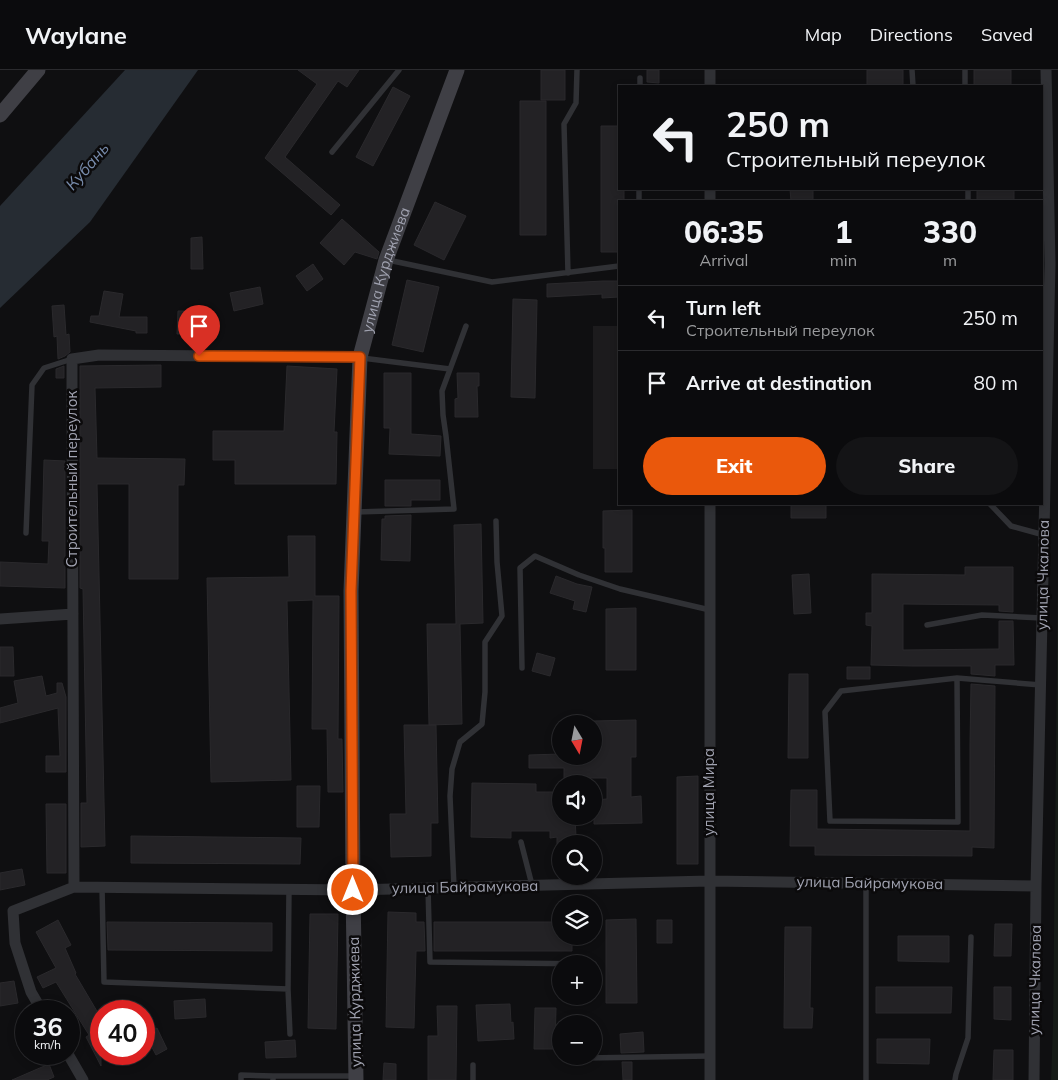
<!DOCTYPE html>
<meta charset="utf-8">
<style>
:root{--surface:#0b0b0d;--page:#141416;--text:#f1f3f6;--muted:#9a9b9d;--line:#2b2b2e;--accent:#ea580c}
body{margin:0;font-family:Mulish,sans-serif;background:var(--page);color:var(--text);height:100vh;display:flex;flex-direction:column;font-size:19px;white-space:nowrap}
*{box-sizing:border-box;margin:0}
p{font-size:16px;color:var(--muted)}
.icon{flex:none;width:28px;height:28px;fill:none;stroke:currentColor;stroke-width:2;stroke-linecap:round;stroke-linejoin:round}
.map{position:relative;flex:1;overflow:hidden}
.drawer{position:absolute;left:618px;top:130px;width:425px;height:305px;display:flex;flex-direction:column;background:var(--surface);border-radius:0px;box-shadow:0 2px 8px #0003,0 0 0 1px var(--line)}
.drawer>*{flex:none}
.top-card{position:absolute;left:618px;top:15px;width:425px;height:105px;border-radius:0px;box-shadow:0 2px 8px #0003,0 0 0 1px var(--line);background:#0b0b0d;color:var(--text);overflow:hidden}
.needle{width:32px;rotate:170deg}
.buttons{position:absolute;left:552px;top:645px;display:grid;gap:10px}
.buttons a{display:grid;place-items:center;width:50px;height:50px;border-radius:50%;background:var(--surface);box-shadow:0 2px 8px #0003,0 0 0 1px var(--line);font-size:25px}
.speed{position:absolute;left:15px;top:930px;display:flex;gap:10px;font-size:25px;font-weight:700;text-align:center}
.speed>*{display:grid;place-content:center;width:65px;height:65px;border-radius:50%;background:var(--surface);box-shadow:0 2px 8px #0003,0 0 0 1px var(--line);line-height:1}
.speed small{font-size:12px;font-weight:400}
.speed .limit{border:8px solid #d22;background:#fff;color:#111}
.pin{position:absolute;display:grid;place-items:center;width:42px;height:42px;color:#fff;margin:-51px -21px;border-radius:50% 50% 50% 0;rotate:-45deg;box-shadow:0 0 5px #0007}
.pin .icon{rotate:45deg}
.me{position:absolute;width:55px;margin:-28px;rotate:0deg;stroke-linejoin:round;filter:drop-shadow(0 0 4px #0008)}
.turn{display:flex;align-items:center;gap:18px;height:105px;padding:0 25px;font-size:22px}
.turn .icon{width:65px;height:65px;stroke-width:2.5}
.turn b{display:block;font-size:35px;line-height:42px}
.eta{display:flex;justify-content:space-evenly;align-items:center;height:85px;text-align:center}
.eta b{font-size:30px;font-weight:800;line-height:35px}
.action{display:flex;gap:10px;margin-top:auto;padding:10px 25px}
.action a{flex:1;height:58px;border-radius:30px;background:var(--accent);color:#fff;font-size:20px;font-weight:800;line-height:58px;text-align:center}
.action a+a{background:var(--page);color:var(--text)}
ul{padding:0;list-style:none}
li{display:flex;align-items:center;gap:15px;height:65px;padding:0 25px;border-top:1px solid var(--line)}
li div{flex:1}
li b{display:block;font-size:19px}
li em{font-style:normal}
header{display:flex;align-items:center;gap:30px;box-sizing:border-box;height:70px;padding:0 25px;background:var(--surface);border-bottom:1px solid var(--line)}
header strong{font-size:24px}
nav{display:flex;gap:28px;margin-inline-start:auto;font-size:18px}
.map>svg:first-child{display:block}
.built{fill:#1c1b1d}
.green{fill:#161b17}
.water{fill:#262c33}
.building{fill:#232225;stroke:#2a292c}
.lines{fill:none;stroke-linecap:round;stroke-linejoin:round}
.lane{stroke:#303135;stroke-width:5.5}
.street{stroke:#303135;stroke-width:11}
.secondary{stroke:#3f3f45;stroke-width:15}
.route-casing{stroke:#983908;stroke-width:12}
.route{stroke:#ea580c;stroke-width:9}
.labels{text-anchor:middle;stroke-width:5;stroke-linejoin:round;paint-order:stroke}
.street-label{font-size:15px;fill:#a1a3b1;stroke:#0b0a0b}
.water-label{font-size:16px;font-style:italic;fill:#788cac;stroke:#0b0a0b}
</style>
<header>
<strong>Waylane</strong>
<nav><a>Map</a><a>Directions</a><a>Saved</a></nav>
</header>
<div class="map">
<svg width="1058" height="1010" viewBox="0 0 1058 1010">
<rect width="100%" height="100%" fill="#0f0f11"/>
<path class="built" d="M593,256H619V399H593Z"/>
<path class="green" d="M1058,500V1010H1051L1053,955Z"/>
<path class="water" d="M125,0H198L90,152L0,238V136Z"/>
<path class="building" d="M298,0H359L347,17L338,11L285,87L340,135L331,145L265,88L317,14Z
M541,0H565V30H541Z
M647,0H659V13L647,12Z
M867,0H903V16H867Z
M974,0H1011V16H974Z
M393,17L410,26L373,96L356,87Z
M520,31H546V165H520Z
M601,56H619V119H624V131H619V182H601Z
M790,119H813V131H791Z
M977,119H1014V131H977Z
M435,132L466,146L444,190L414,175Z
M342,149L379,182L377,189L355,182L344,195L320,173Z
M202,167L203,199H191V168Z
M313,194L323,209L307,221L296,206Z
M407,210L439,217L423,282L392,275Z
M603,211H619V227L602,228V224L547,227V214Z
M260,217L263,234L234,241L230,223Z
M104,221L123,224L119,247H147V263H136V261L90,252L91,246H99Z
M513,229L537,230L535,328L511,327Z
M64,235L66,265L69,264L70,282L65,286L58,289L57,266L54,267L52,236Z
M178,241H195L194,264H177Z
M161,295V317L95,318L97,388L185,389L184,415H178V509H129V414H97L105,776L81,777V733H87L83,519L80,518V296Z
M64,296V308H56V299Z
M287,296L337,299L334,362H337L336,414H235V390H213V361H284Z
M384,303H411V364L441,366L440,386L389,384L390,358H384Z
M457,303H479V316H477L478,347H455V329L458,328Z
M44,390L65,391V518L0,516V492L48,494L49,471H42Z
M385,410H440V430H411V436H385Z
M791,434H826V448H791Z
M632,440V502H605V478H603V441Z
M411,445L410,491L381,490L382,449H385V446Z
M481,454L483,553L460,554L462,654L429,655L427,554H456L454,455Z
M288,466H315V526H339L338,669H342L343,722H328L327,659H312L313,530L287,531L291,710L211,712L207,508L289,507Z
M965,497H1013V542L999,541V535L903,534V580L999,579V551H1013L1014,595H995V606L971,604V596H913L871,595L872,556L866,555V543H872V504L965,505Z
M809,504L811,543L794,544L792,505Z
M556,506L577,514L592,517L586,542L573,539L575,531L550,523Z
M636,538V600H606V539Z
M0,577H13L14,606H0Z
M537,583L555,588L550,606L532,601Z
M847,597H870V609H847Z
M789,604H808V688H788Z
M42,606L46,626L57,623V613H62L66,627V702H46V686H60L58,638L0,653V638L18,633L14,611Z
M971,614L995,616L994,778L972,777V786L815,785V776H790L791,720H817V759L970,761V675Z
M636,650V687H631V727L641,726L642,753L594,754V730L607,729V708H564V698H529V685L561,684V686H594V651Z
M404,655H436L438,753H431V786L391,787L390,744H406Z
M698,706V794H677V707Z
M472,713L536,714V722H561V746H575L576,767H571V774H557V767L550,768V761H511V768L471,767Z
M297,716H320L319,757H297Z
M46,734H66V803H47Z
M131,766L301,768L300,794L131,793Z
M22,799L25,815L0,820V803Z
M388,842L416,843V852H424L425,881H416L414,958L386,957Z
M310,844H338L336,959L308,958Z
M636,849L637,933H606V850Z
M58,850L71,875L65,878L76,903L75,904L101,948V996L86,967L89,965L56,912L43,918L37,907L56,898L36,862Z
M657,850H672V873H657Z
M107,852L272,853V881L108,880Z
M434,852H561V866H572V881H434Z
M995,854H1012L1011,886H994Z
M785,857H811L810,938H813L812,958H784Z
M898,866H949V892L898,891Z
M14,911L18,933L0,936V913Z
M876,917H952L951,943H876Z
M994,917H1011V950L994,949Z
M205,929L206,947L175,949L174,931Z
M510,934L511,953L513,952L514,969L478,971L476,935Z
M437,936H457L456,1010H428V966H438Z
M535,938H556L555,979H534Z
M157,958L167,979L156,985L145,964Z
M643,962L644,982L621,983L620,964Z
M877,969H930L929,994L877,993Z
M295,970L296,987L266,988L265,972Z
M994,980H1013V1010H993Z
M622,992H632V1010H623Z
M384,993L396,994V1010H383Z
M49,994L54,1007L47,1010H12Z"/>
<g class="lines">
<path class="lane" d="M912,0L913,16
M965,0V16
M640,16V8
M332,82L399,0
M968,119V131
M639,131V119
M388,190L492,212L619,196
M568,203L564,54L576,33L577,0
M362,288L450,299
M990,434L1011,456L1044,465
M356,442L454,439L446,366L443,345L442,321L466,256
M26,463L32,315L44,298L72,289
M927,555L982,545L1042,548
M522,598L520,498L535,486L579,505L620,519L710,540
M957,608L958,752L830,751L825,642L841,621L957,608L1041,615
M521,772L532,815
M102,817L104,912L288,919L289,819
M454,817L450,726L452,699L460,672L482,654L485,622V572L502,546L497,492L496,451
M428,818L430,892L594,894
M288,919L290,964
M585,988L710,986
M241,1010V1005L273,1006
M273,1010V1006H355
M473,1010V995
M866,1010V813
M955,1010L956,1004L968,968L971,867"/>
<path class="street" d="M710,16V0
M710,131V119
M0,549L73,544
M74,817L72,329V289L99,285L360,287
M42,941L31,922L15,873L13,841L74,817L353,820L709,811L1036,816
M68,984L83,1010
M710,1010V434
M1034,1010L1036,816L1050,194L1046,0"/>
<g class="secondary">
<path d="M0,45L38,0"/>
<path id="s1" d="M356,1010L353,820L351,521L360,287L386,190L457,0"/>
</g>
</g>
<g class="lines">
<g class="route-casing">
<path id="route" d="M199,286L360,287L351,521L353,820"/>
</g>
<use href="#route" class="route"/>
</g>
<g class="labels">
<g class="street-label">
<text dy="5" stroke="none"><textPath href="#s1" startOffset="814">улица Курджиева</textPath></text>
<text transform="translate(72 409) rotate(-90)" y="5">Строительный переулок</text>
<text transform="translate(1043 505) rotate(-89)" y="5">улица Чкалова</text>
<text transform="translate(709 722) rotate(-90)" y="5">улица Мира</text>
<text transform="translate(870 813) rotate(1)" y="5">улица Байрамукова</text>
<text transform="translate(465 817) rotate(-1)" y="5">улица Байрамукова</text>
<text transform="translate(1035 910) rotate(-89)" y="5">улица Чкалова</text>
<text transform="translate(355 932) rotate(-91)" y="5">улица Курджиева</text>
</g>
<g class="water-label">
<text transform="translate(87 96) rotate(-49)" y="6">Кубань</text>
</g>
</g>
</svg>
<div class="buttons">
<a><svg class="needle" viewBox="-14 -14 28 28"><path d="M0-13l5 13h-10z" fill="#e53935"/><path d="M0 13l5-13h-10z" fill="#9a9b9d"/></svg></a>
<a><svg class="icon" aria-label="sound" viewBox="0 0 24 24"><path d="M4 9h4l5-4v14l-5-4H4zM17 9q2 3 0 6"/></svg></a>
<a><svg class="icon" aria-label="search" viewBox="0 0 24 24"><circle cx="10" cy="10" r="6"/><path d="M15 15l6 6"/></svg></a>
<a><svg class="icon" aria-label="layers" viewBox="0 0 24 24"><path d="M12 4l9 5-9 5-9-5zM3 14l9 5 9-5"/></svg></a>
<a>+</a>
<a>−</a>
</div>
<div class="speed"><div>36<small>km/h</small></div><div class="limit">40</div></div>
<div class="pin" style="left:199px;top:286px;background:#d93025"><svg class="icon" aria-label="arrive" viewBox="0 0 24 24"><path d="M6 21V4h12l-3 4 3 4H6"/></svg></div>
<svg class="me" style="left:353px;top:820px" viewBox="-20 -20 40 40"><circle r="17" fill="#ea580c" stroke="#fff" stroke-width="3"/><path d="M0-11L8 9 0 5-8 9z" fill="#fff"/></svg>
<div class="top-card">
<div class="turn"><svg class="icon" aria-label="left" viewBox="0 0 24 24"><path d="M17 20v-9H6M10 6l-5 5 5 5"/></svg><div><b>250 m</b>Строительный переулок</div></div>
</div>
<section class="drawer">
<div class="eta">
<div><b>06:35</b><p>Arrival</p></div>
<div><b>1</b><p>min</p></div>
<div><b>330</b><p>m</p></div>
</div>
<ul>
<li><svg class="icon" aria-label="left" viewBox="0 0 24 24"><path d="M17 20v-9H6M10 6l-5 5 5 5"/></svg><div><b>Turn left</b><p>Строительный переулок</p></div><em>250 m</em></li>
<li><svg class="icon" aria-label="arrive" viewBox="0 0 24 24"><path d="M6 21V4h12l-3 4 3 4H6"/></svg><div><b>Arrive at destination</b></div><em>80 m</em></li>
</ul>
<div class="action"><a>Exit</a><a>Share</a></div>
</section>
</div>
